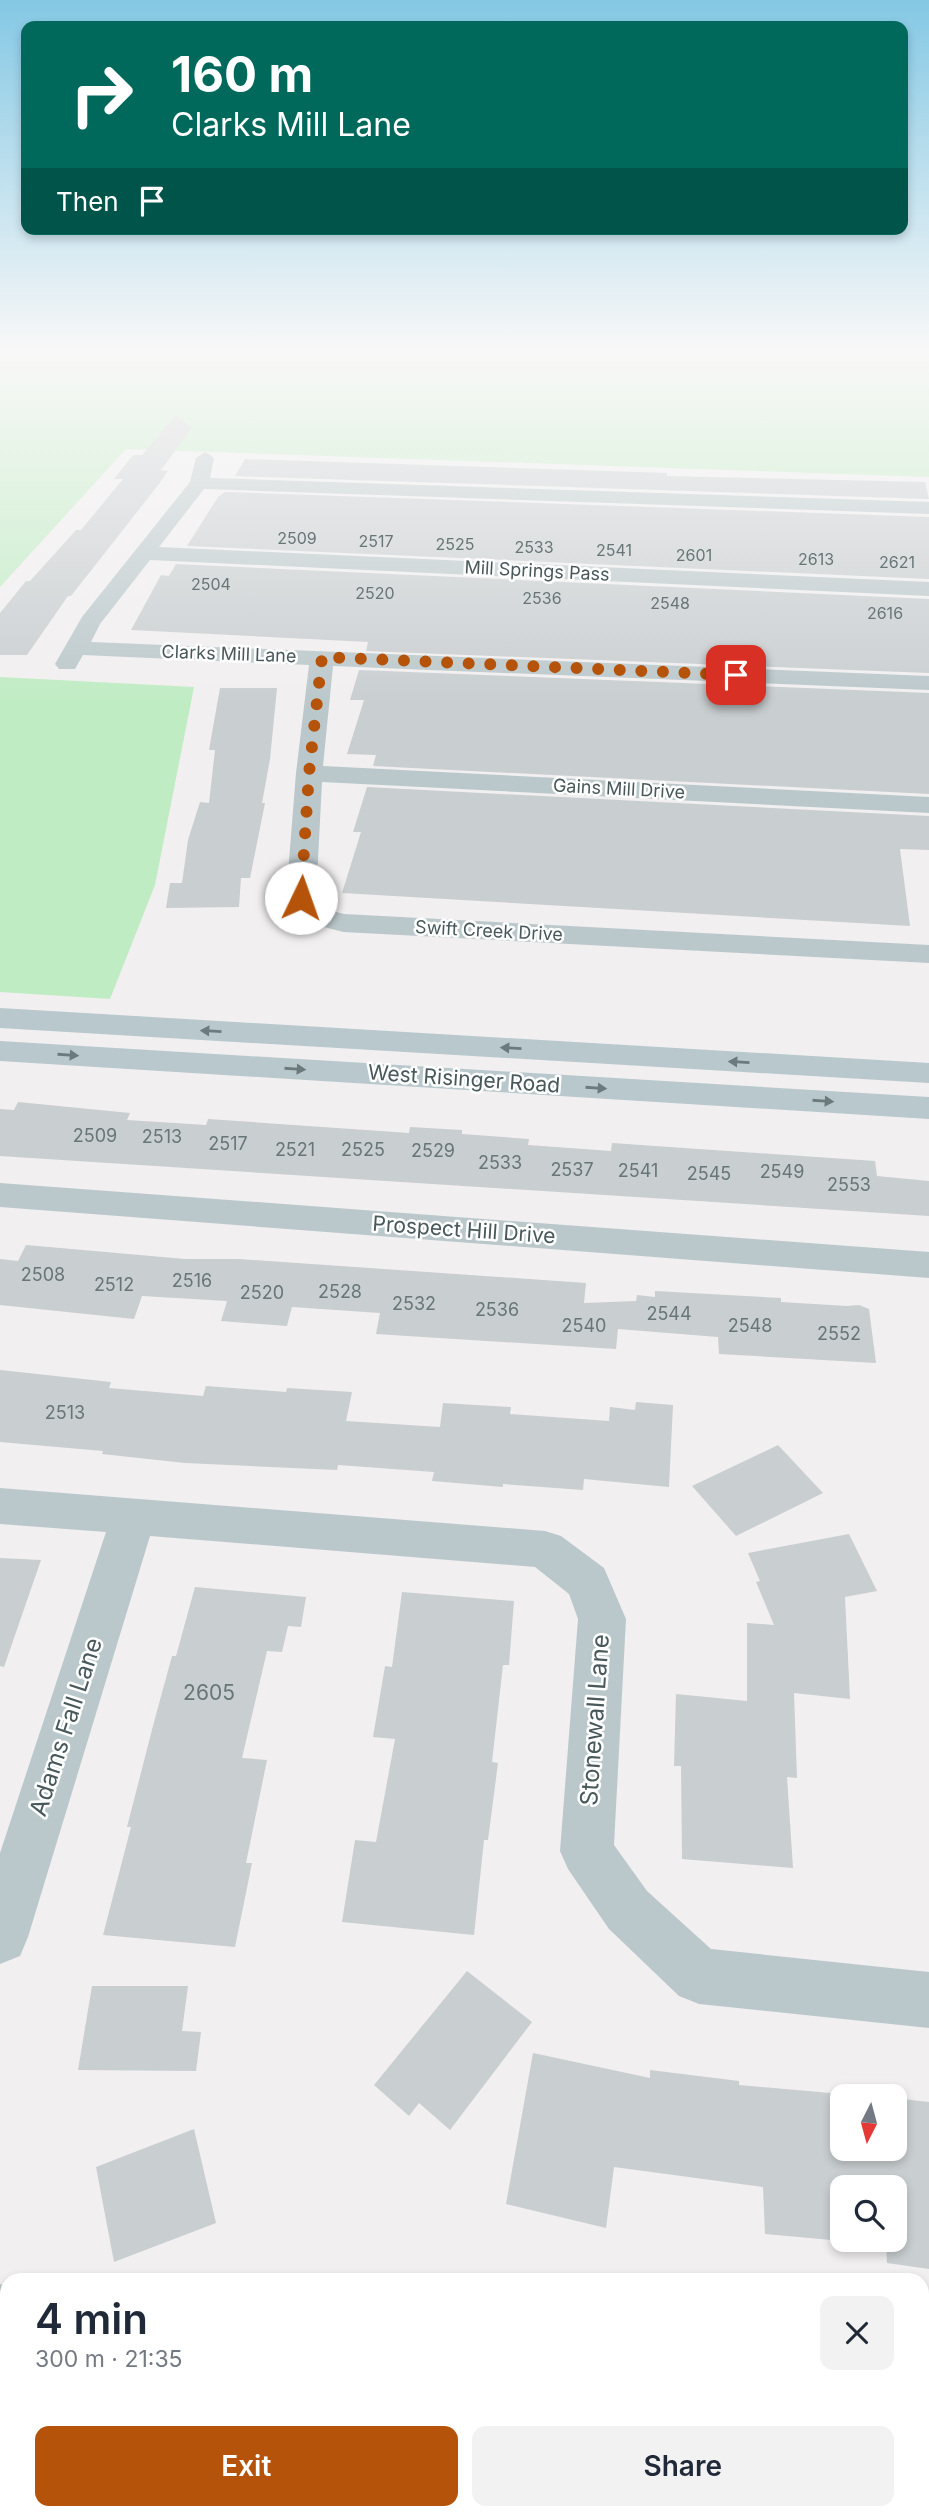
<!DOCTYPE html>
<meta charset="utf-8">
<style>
:root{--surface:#fff;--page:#f2f2f3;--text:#1f2937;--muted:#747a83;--accent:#b45309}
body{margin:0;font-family:Inter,sans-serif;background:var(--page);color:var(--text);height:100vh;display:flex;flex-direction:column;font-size:26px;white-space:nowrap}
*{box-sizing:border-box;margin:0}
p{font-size:23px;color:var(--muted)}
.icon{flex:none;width:38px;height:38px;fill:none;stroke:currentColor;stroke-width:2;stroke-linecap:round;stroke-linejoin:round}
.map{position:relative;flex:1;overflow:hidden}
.side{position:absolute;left:0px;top:2273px;width:929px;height:247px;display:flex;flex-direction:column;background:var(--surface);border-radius:21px 21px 0 0;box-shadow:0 4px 10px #0003}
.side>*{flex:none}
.guide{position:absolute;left:21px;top:21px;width:887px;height:214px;border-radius:14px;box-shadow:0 4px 10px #0003;background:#00695c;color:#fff;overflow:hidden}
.needle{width:46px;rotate:186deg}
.controls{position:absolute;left:830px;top:2084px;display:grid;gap:14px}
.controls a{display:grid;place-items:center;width:77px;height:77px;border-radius:14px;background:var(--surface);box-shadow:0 4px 10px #0003;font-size:35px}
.pin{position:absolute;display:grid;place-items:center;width:60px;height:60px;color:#fff;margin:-30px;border-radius:14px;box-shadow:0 4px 10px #0006}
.me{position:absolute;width:77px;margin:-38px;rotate:3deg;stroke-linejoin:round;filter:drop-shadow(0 0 5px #0008)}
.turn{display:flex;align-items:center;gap:24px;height:147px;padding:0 35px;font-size:32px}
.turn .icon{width:91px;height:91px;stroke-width:2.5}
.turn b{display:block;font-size:49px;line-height:60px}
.then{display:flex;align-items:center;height:66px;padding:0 35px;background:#0003;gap:14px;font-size:26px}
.round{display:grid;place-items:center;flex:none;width:74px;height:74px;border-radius:14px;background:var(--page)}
.summary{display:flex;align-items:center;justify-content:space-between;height:119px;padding:0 35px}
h1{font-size:42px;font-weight:600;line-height:52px}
.cta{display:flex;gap:14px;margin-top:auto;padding:14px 35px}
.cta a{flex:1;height:80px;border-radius:14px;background:var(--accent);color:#fff;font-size:28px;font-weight:600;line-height:80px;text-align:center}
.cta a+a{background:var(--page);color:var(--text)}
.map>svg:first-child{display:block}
.green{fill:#c0ecc3}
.building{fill:#c9ced0}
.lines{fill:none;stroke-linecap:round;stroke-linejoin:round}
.street{fill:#bbc8cb;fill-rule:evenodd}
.secondary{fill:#b9c8cd;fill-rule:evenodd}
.oneway{fill:#6a7a7d}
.route{stroke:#b45309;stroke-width:12;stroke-dasharray:0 21.6}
.labels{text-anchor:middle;stroke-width:5;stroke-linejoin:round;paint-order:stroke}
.far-number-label{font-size:16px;fill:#687678}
.far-street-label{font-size:18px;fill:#48585b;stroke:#fff}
.number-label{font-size:18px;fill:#687678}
.street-label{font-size:21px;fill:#48585b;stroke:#fff}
.near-number-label{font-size:21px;fill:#687678}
.near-street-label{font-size:24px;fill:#48585b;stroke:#fff}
</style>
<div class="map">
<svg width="929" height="2519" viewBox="0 0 929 2519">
<rect width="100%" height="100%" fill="#f1eff0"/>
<path class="green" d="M0,350H929V477L126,449L0,587Z
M0,677L194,687L155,885L110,999L0,992Z"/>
<path class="building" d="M176,415L192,428L161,470L168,471L159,484L71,596H68L27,655H0V613L26,581H30L76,530H81L123,479H114L133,455H142Z
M245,459L667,473V476L925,482L929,499L235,476Z
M225,492L929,517V579L187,546L218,497Z
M176,564L929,599V673L366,651L368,642L131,630L161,575L169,576Z
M359,670L929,693V794L373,766L376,755L347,754L364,700H350Z
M220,688H277L270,759L262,803H265L250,878H241L239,907L166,908L170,883H182L188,840L200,802L209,803L215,750H209Z
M367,787L929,816V850L900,849L910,926L342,893L361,832H353Z
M18,1102L130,1113L127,1120L206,1125L208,1119L409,1133L410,1127L462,1130V1134L529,1139L528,1145L611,1151L612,1143L875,1161L877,1176L929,1181V1216L0,1156V1109L14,1110Z
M26,1245L185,1259H239L586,1283L584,1303L636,1301L637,1295L655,1297V1291L781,1298V1302L847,1306L859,1305L869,1309L876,1363L719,1354L718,1337L618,1329L616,1349L376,1334L380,1313L292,1307L287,1326L221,1321L227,1301L142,1296L134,1319L0,1305V1259L18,1261Z
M0,1370L111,1382L109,1388L203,1396L206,1386L286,1392L287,1388L352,1392L346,1421L440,1427L443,1403L511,1407L510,1414L609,1421L610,1407L635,1410L636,1402L673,1405L669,1487L584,1479L583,1490L503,1484V1487L432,1481L434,1472L338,1465L337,1470L185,1463L102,1454L103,1451L0,1442Z
M778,1445L823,1493L736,1536L692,1486Z
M849,1534L877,1591L845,1597L850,1699L794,1693L797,1778L787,1777L793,1868L682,1859L681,1766H674L676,1694L747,1701V1623L774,1625L756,1582L760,1581L748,1553Z
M0,1558L41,1560L4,1667L0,1666Z
M195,1587L306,1597L301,1627L288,1626L282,1652L267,1651L242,1758L267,1760L246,1863H252L235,1947L103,1935L131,1827H127L154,1722L172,1656H176Z
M402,1592L514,1601L509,1665H503L492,1762L498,1763L488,1840H484L474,1935L342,1922L355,1840L376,1842L395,1739L373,1737L385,1666L392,1667Z
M467,1971L532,2022L450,2130L419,2103L409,2116L374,2085Z
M92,1986H188L182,2031L201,2032L196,2071L78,2070Z
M533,2053L650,2078V2070L739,2081V2085L842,2094V2149H894V2098L929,2102V2269L887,2263L886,2240H894V2188H842V2241L765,2234L763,2187L614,2167L606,2228L506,2204Z
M194,2129L216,2223L114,2262L96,2167Z"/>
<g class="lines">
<path class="street" d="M205,452L214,458L210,478L929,502V514L204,489L159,547L929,582V596L150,560L100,624L91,642L929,676V690L333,666L323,766L929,797V813L322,782L316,898L321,908L344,914L929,945V963L343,932L298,920L286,898L296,773L309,665L83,655L75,669H59L55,664L82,617L190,482L196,458Z
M0,1183L929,1252V1278L0,1207Z
M0,1488L545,1531L561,1536L604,1568L626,1619L614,1845L647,1891L711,1949L929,1972V2028L699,2004L679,1996L609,1929L568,1869L560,1851L578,1619L569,1594L535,1567L150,1536L28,1937L20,1956L0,1964V1853L106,1532L0,1524Z
M0,2284L7,2287V2367L0,2364Z
M81,2513H153L156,2519H84Z"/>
<path class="secondary" d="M0,1008L929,1063V1083L0,1028Z
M0,1041L929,1097V1119L0,1061Z"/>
</g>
<defs><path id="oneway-solid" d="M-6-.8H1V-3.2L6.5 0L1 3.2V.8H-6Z" transform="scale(1.75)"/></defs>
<g class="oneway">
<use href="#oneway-solid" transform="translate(211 1031) rotate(-177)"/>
<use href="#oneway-solid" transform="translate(511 1048) rotate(-177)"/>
<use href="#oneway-solid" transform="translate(68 1055) rotate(4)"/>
<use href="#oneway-solid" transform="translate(739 1062) rotate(-177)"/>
<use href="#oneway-solid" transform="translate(295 1069) rotate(4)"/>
<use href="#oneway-solid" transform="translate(596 1088) rotate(4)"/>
<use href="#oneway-solid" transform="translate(823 1101) rotate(4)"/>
</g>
<linearGradient id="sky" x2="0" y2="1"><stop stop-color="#84c8e4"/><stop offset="0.5" stop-color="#f9f8f8"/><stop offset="1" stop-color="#f9f8f8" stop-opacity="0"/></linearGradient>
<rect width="929" height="703" fill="url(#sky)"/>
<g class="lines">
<path class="route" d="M301,898L309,773L322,657L736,675"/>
</g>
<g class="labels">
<g class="far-number-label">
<text x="297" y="544">2509</text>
<text x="376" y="547">2517</text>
<text x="455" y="550">2525</text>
<text x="534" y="553">2533</text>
<text x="614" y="556">2541</text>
<text x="694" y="561">2601</text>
<text x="816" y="565">2613</text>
<text x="897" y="568">2621</text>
<text x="211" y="590">2504</text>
<text x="375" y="599">2520</text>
<text x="542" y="604">2536</text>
<text x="670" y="609">2548</text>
<text x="885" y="619">2616</text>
</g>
<g class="far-street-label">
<text transform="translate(537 571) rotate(3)" y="6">Mill Springs Pass</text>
<text transform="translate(229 654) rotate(2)" y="6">Clarks Mill Lane</text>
<text transform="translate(619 789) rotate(3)" y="6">Gains Mill Drive</text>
<text transform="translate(489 931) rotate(3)" y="6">Swift Creek Drive</text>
</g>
<g class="number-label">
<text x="95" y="1142">2509</text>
<text x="162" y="1143">2513</text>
<text x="228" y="1150">2517</text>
<text x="295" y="1156">2521</text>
<text x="363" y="1156">2525</text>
<text x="433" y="1157">2529</text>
<text x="500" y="1169">2533</text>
<text x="572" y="1176">2537</text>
<text x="638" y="1177">2541</text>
<text x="782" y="1178">2549</text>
<text x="709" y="1180">2545</text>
<text x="849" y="1191">2553</text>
<text x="43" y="1281">2508</text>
<text x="192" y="1287">2516</text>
<text x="114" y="1291">2512</text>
<text x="340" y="1298">2528</text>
<text x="262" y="1299">2520</text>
<text x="414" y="1310">2532</text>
<text x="497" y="1316">2536</text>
<text x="669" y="1320">2544</text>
<text x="584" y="1332">2540</text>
<text x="750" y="1332">2548</text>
<text x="839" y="1340">2552</text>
<text x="65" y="1419">2513</text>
</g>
<g class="street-label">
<text transform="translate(464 1079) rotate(4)" y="7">West Risinger Road</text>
<text transform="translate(464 1230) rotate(4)" y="7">Prospect Hill Drive</text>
</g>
<g class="near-number-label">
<text x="209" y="1700">2605</text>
</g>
<g class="near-street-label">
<text transform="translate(595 1720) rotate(-86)" y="8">Stonewall Lane</text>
<text transform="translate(66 1727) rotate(-72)" y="8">Adams Fall Lane</text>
</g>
</g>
</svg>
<div class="controls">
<a><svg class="needle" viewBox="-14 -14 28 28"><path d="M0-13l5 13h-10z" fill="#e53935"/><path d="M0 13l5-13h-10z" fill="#747a83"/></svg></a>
<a><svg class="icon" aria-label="search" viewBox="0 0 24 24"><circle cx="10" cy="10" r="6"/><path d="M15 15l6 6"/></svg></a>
</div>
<div class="pin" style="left:736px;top:675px;background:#d93025"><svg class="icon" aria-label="arrive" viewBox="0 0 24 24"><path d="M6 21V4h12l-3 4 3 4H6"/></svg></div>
<svg class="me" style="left:301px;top:898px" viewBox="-20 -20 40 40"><circle r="19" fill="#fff"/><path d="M0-13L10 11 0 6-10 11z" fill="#b45309"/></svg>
<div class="guide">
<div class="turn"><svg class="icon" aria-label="right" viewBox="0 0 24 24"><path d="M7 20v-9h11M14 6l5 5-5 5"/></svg><div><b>160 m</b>Clarks Mill Lane</div></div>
<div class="then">Then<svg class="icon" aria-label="arrive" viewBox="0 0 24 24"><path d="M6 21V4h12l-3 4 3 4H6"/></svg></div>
</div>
<section class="side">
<div class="summary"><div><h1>4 min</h1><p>300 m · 21:35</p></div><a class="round"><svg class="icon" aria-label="close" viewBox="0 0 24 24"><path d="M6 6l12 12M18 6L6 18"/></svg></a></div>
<div class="cta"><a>Exit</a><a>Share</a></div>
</section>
</div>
